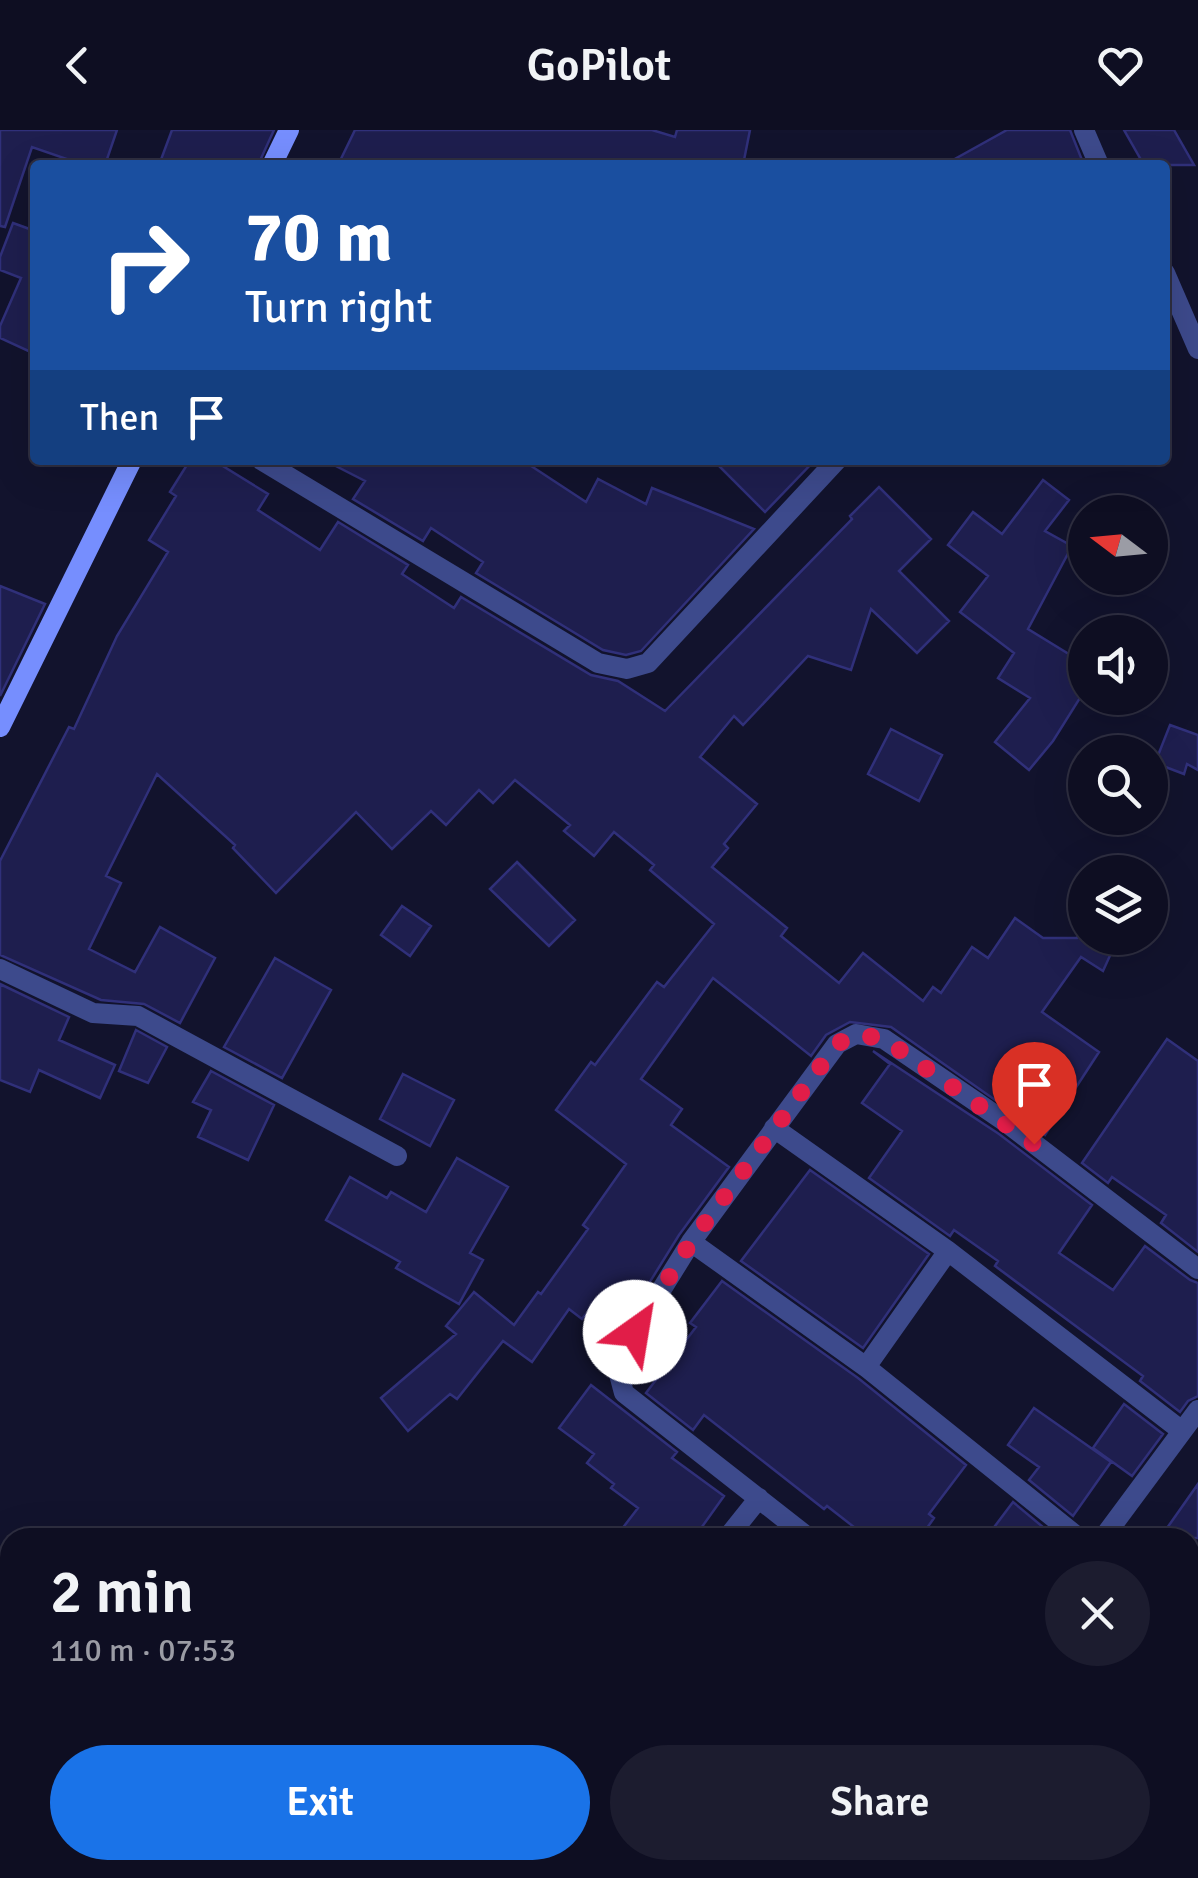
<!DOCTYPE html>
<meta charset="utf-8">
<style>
:root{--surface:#0e0e22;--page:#1c1c2f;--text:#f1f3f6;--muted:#9b9ca5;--line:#2e2e40;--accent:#1a73e8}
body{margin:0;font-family:Signika,sans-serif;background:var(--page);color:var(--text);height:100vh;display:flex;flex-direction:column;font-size:38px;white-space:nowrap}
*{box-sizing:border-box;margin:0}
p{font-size:32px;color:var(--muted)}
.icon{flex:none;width:55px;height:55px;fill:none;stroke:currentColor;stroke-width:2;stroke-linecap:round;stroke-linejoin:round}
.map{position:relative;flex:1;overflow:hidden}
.sheet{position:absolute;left:0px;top:1398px;width:1200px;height:352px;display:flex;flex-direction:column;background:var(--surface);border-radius:30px 30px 0 0;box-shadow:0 10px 40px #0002,0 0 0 2px var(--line)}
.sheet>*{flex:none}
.top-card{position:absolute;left:30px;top:30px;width:1140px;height:305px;border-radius:10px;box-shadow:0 10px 40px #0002,0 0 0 2px var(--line);background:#1a4fa0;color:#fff;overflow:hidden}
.needle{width:65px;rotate:286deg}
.buttons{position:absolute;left:1068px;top:365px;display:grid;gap:20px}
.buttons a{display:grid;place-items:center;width:100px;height:100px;border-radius:50%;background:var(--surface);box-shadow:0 10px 40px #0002,0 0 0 2px var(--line);font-size:50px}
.pin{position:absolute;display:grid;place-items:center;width:85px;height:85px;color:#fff;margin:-102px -42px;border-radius:50% 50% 50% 0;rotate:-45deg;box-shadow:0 0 10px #0007}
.pin .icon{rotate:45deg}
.me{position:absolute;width:110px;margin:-55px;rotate:32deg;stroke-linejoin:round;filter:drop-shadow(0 0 8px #0008)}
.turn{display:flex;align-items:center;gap:35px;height:210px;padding:0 50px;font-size:45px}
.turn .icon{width:130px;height:130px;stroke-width:2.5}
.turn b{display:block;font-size:70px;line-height:85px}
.then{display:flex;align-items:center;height:95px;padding:0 50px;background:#0003;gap:20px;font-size:38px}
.round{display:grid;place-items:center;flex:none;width:105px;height:105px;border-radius:52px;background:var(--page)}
.overview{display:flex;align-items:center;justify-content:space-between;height:170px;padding:0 50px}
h1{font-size:60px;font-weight:600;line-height:75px}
.cta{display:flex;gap:20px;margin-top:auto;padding:20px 50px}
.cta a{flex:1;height:115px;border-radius:60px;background:var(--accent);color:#fff;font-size:40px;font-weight:600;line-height:115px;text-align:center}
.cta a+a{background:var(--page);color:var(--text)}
header{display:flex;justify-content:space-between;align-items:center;height:130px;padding:0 50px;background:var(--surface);font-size:45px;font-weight:600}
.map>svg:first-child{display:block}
.building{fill:#1e1e4e;stroke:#30307a;stroke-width:2.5}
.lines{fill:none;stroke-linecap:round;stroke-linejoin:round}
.street{stroke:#3d4a8c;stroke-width:20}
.secondary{stroke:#768efe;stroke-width:20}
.route{stroke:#e11d48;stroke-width:18;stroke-dasharray:0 32.4}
</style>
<header><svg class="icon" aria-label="back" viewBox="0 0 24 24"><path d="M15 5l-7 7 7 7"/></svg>GoPilot<svg class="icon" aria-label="heart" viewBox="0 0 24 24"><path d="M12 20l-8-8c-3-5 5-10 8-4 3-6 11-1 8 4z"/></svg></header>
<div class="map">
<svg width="1198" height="1748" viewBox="0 0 1198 1748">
<rect width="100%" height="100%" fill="#12132d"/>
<path class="building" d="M0,0H117L105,35H84L32,17L5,97L0,96Z
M172,0H274L258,35H159Z
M355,0H652L675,7L677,0H750L743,35H338Z
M1007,0H1070L1084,35H944Z
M1124,0H1174L1194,35H1144Z
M13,93L35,101V224L0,208V196L21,148L0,140V127Z
M190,330H213L268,364L258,380L320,420L338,392L408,435L402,444L454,478L461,467L591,545L618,551L665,581L852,389L850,386L879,357L931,409L899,441L949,491L917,523L871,479L851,540L808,526L743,595L734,586L700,627L757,674L724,714L728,718L712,737L787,798L781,806L839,853L863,823L923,871L933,857L941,863L972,817L988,828L1015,788L1043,808H1077L1083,797L1085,808H1118L1103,841L1081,827L1042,882L1099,922L1045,1005L891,897L850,892L826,905L811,926L713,848L641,949L682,979L671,995L729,1037L679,1105L620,1200L615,1207L585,1185L582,1189L569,1179L532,1232L503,1211L457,1269L450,1264L408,1301L381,1268L456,1204L446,1196L474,1162L514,1195L538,1162L541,1164L588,1099L583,1095L626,1034L556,980L591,932L595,935L657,852L664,857L714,794L650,740L654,735L614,702L594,726L564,701L570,695L515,650L493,673L479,660L446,695L431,681L392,719L356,682L276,763L233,718L235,715L157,644L106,746L121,753L89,819L135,842L160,797L215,828L180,893L144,874L101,870L0,825V731L69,597L74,599L117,506L168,422L149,410L176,366L170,362Z
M324,330H522L586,372L598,349L646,374L652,358L754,399L641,521L626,525L603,520L476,443L483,432L431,398L423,411L353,369L365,351Z
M713,330H815L765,382Z
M1043,350L1069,370L1045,401L1072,416L1028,499L1085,534V560L1053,611L1029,640L995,612L1030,568L998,548L1014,523L960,482L988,446L948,415L973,382L1002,404Z
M0,456L45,474L0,566Z
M1170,595L1198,605V640L1187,634L1184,644L1155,633Z
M891,599L942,625L919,671L868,644Z
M517,732L575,790L549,816L490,759Z
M402,776L431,796L410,826L381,805Z
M275,828L331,860L282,948L224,917Z
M0,854L69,887L59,910L115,935L100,968L39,940L30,962L0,950Z
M136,900L167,917L148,953L119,941Z
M1167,909L1198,931V1122L1161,1093L1166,1085L1112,1047L1108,1053L1082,1033Z
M873,921L999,1004L1092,1075L1059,1123L1113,1160L1145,1116L1190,1150L1198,1153V1266L1188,1271L1180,1282L1140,1251L1143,1246L995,1136L998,1131L954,1100L950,1106L869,1048L902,1001L862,973L890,934Z
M211,941L274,975L248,1030L198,1007L211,980L193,972Z
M403,944L454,970L430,1016L380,989Z
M457,1028L508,1057L470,1123L483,1130L459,1174L396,1138L400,1132L326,1090L350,1047L387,1068L391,1062L426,1082Z
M810,1040L929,1124L863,1218L741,1131Z
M722,1151L858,1248L966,1335L929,1384L934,1388L920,1408H868L827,1376L824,1379L704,1285L693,1300L646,1263L696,1197L690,1193Z
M591,1255L677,1322L672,1328L724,1366L694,1408H615L638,1378L611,1358L614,1354L587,1333L594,1324L559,1298Z
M1124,1274L1163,1304L1132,1346L1093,1318Z
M1034,1278L1111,1332L1073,1386L1029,1350L1039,1337L1008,1315Z
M1198,1354V1408H1160Z
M1013,1372L1056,1408H986Z"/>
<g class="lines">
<path class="street" d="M1084,0L1099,35
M1165,143L1198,219
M261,330L598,533L627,539L648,533L837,330
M0,839L93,883L138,886L397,1026
M774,998L948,1121L1182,1301
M691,1112L866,1237L1079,1408
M866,1237L948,1121
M727,1408L759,1368
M809,1408L624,1263L616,1233L691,1112L837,914L856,904L884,909L1007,993L1198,1139
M1103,1408L1198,1280
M861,1748L866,1740"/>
<path class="secondary" d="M272,35L289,0
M0,597L132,330"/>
</g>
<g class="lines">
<path class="route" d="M635,1202L691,1112L837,914L856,904L884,909L1034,1014"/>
</g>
</svg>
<div class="buttons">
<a><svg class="needle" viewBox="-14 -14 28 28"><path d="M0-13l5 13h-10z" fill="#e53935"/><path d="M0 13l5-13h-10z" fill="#9b9ca5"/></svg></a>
<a><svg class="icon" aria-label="sound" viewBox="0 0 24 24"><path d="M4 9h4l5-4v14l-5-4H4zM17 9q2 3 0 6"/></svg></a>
<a><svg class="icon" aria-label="search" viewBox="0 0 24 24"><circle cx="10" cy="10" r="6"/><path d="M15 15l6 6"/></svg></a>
<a><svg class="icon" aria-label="layers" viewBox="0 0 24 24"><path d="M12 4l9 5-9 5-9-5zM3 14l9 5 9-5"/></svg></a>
</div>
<div class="pin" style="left:1034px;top:1014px;background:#d93025"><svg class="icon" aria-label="arrive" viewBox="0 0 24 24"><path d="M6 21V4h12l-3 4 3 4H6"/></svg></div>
<svg class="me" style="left:635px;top:1202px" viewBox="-20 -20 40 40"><circle r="19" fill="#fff"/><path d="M0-13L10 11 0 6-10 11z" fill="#e11d48"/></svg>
<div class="top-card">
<div class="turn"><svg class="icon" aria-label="right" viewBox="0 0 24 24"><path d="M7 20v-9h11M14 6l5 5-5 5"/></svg><div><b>70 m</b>Turn right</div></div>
<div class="then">Then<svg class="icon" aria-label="arrive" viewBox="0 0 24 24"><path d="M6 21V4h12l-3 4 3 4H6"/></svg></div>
</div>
<section class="sheet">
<div class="overview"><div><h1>2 min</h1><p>110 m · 07:53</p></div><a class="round"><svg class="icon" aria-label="close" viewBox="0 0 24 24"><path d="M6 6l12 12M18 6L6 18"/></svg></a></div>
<div class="cta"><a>Exit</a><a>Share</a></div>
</section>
</div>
